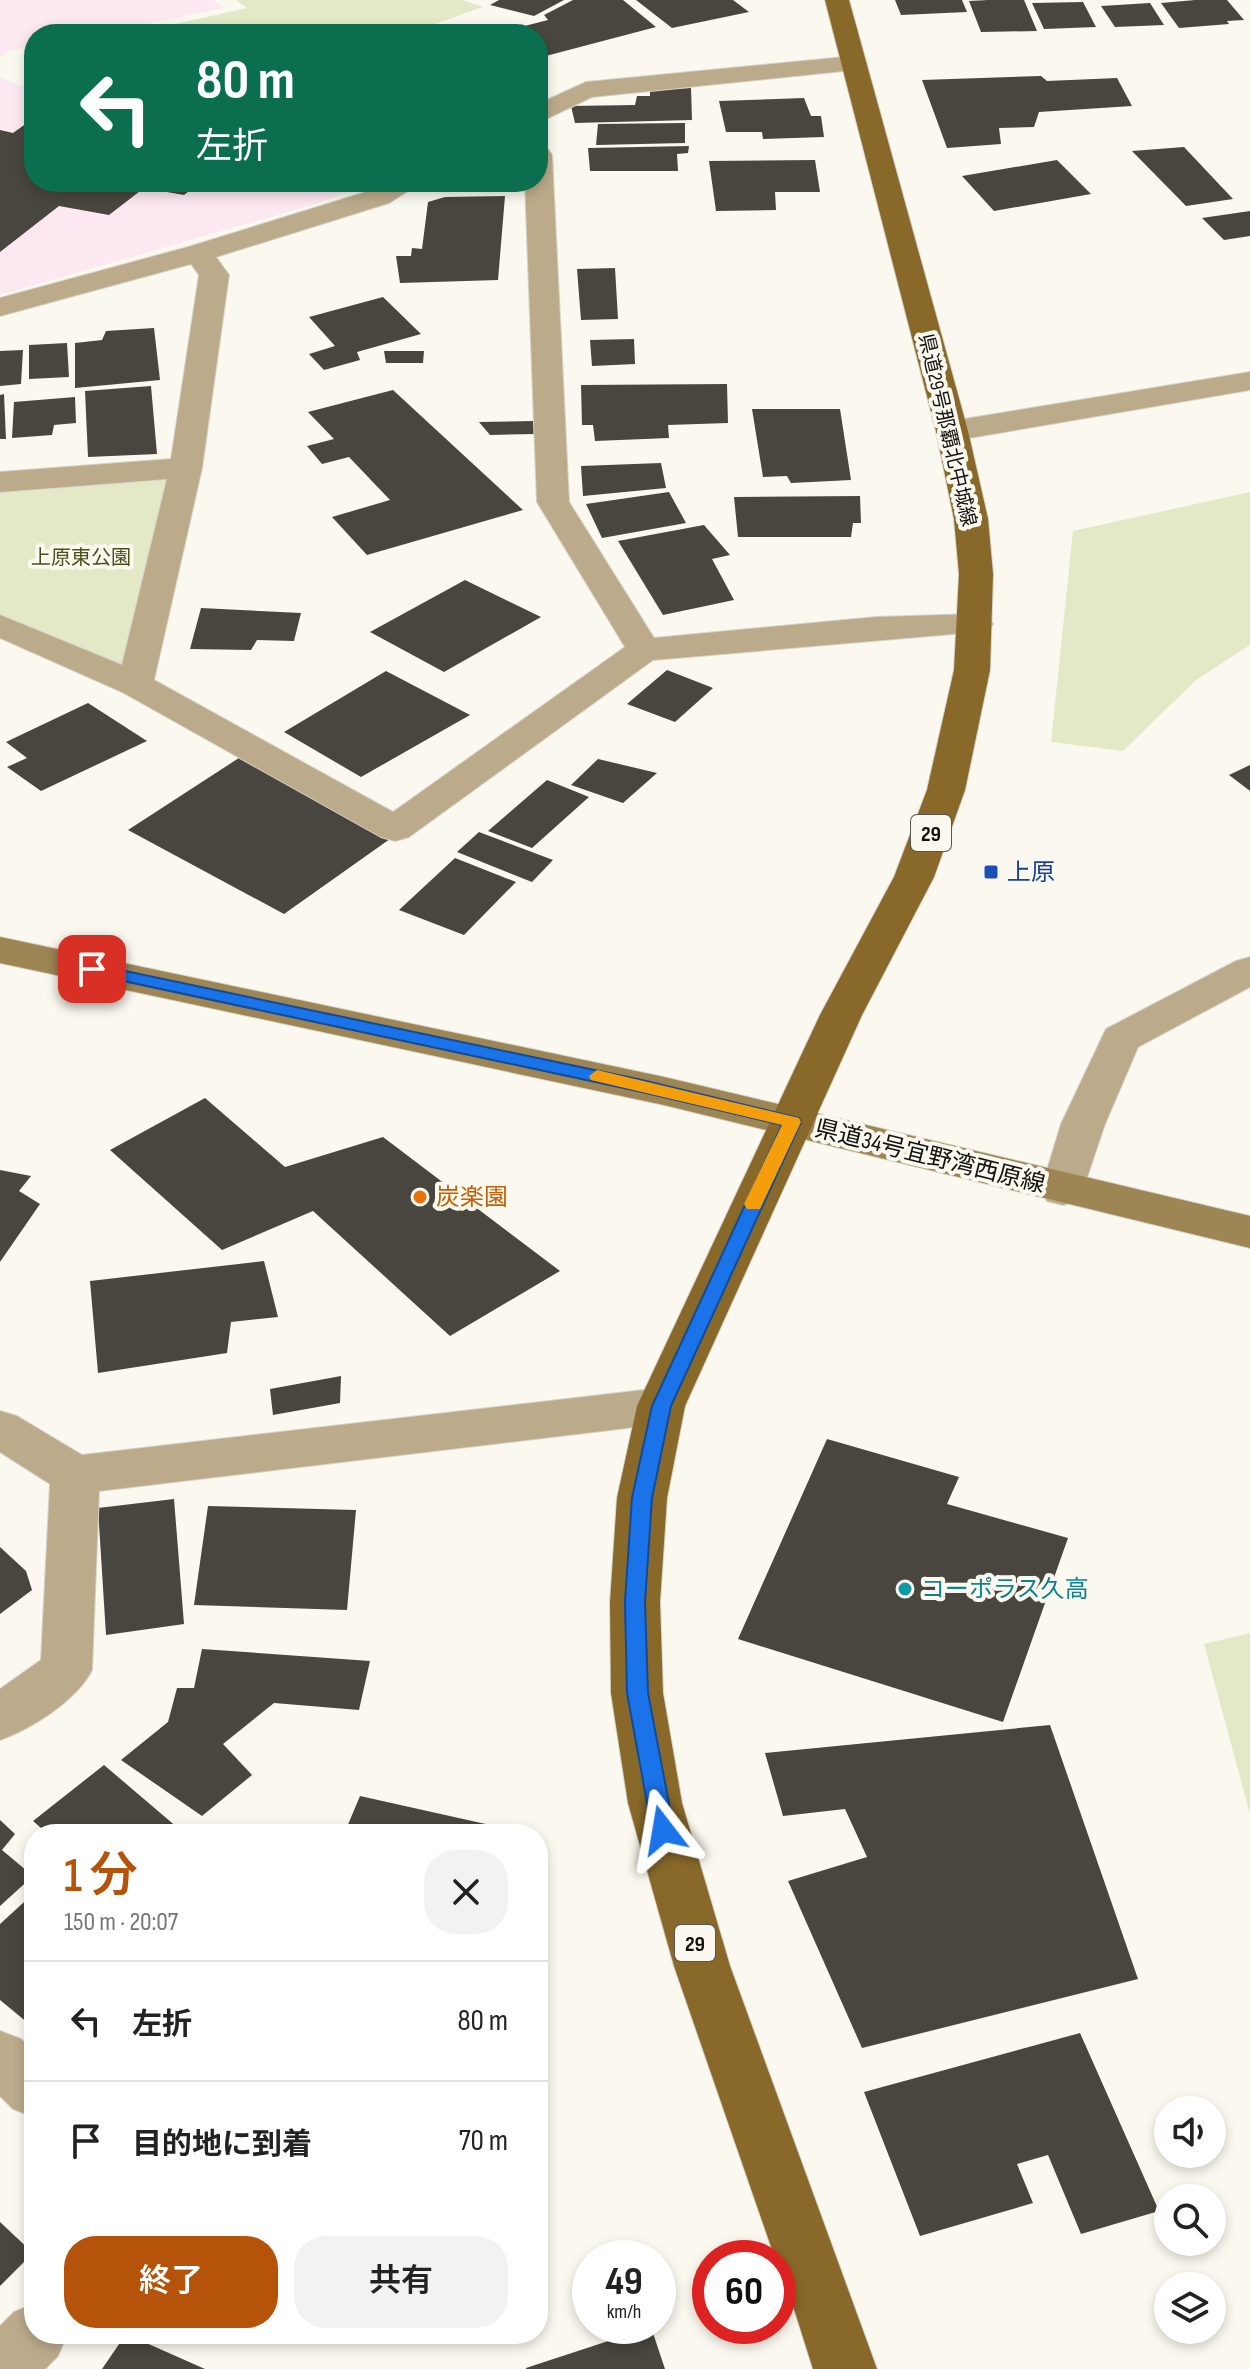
<!DOCTYPE html>
<html lang="ja">
<meta charset="utf-8">
<style>
:root{--surface:#fff;--page:#f2f2f2;--text:#222;--muted:#767676;--line:#e0e0e0;--accent:#b45309}
body{margin:0;font-family:"Sofia Sans Condensed","Noto Sans JP",sans-serif;background:var(--page);color:var(--text);height:100vh;display:flex;flex-direction:column;font-size:30px;white-space:nowrap}
*{box-sizing:border-box;margin:0}
p{font-size:26px;color:var(--muted)}
.icon{flex:none;width:44px;height:44px;fill:none;stroke:currentColor;stroke-width:2;stroke-linecap:round;stroke-linejoin:round}
.map{position:relative;flex:1;overflow:hidden}
.panel{position:absolute;left:24px;top:1824px;width:524px;height:520px;display:flex;flex-direction:column;background:var(--surface);border-radius:32px;box-shadow:0 4px 12px #0003}
.panel>*{flex:none}
.top-card{position:absolute;left:24px;top:24px;width:524px;height:168px;border-radius:32px;box-shadow:0 4px 12px #0003;background:#0b6e4f;color:#fff;overflow:hidden}
.buttons{position:absolute;left:1154px;top:2096px;display:grid;gap:16px}
.buttons a{display:grid;place-items:center;width:72px;height:72px;border-radius:50%;background:var(--surface);box-shadow:0 4px 12px #0003;font-size:40px}
.speed{position:absolute;left:572px;top:2240px;display:flex;gap:16px;font-size:40px;font-weight:700;text-align:center}
.speed>*{display:grid;place-content:center;width:104px;height:104px;border-radius:50%;background:var(--surface);box-shadow:0 4px 12px #0003;line-height:1}
.speed small{font-size:20px;font-weight:400}
.speed .limit{border:12px solid #d22;background:#fff;color:#111}
.pin{position:absolute;display:grid;place-items:center;width:68px;height:68px;color:#fff;margin:-34px;border-radius:16px;box-shadow:0 4px 12px #0006}
.me{position:absolute;width:88px;margin:-44px;rotate:346deg;stroke-linejoin:round;filter:drop-shadow(0 0 6px #0008)}
.turn{display:flex;align-items:center;gap:28px;height:168px;padding:0 40px;font-size:36px}
.turn .icon{width:104px;height:104px;stroke-width:2.5}
.turn b{display:block;font-size:56px;line-height:68px}
.round{display:grid;place-items:center;flex:none;width:84px;height:84px;border-radius:32px;background:var(--page)}
.summary{display:flex;align-items:center;justify-content:space-between;height:136px;padding:0 40px}
h1{font-size:48px;font-weight:600;line-height:60px;color:var(--accent)}
.cta{display:flex;gap:16px;margin-top:auto;padding:16px 40px}
.cta a{flex:1;height:92px;border-radius:32px;background:var(--accent);color:#fff;font-size:32px;font-weight:600;line-height:92px;text-align:center}
.cta a+a{background:var(--page);color:var(--text)}
ul{padding:0;list-style:none}
li{display:flex;align-items:center;gap:24px;height:120px;padding:0 40px;border-top:2px solid var(--line)}
li div{flex:1}
li b{display:block;font-size:30px}
li em{font-style:normal}
.map>svg:first-child{display:block}
.education{fill:#fce8f1}
.green{fill:#e3e9c7}
.building{fill:#48463e}
.lines{fill:none;stroke-linecap:round;stroke-linejoin:round}
.street-casing{stroke:#d6d3cb;stroke-width:2}
.secondary-casing{stroke:#d6d3cb;stroke-width:2}
.primary-casing{stroke:#d6d3cb;stroke-width:2}
.street{fill:#bcab8b;fill-rule:evenodd}
.secondary{fill:#9e8554;fill-rule:evenodd}
.primary{fill:#886929;fill-rule:evenodd}
.route{fill:#1a73e8;stroke:#114b97;stroke-width:2}
.slow{fill:#f59e0b}
.transit-dot{fill:#1a4fb4;stroke:#fbf8ef;stroke-width:3}
.food-dot{fill:#e8710a;stroke:#fbf8ef;stroke-width:3}
.culture-dot{fill:#0f9aa8;stroke:#fbf8ef;stroke-width:3}
.labels{text-anchor:middle;stroke-width:8;stroke-linejoin:round;paint-order:stroke}
.far-street-label{font-size:20px;fill:#11110d;stroke:#fbf8ef}
.far-park-label{font-size:20px;fill:#4b511b;stroke:#fbf8ef}
.shield{fill:#fbf8ef;stroke:#575651;stroke-width:2}
.shield-label{font-size:22px;font-weight:bold;fill:#11110d}
.transit-label{font-size:24px;fill:#164399;stroke:#fbf8ef;text-anchor:start}
.street-label{font-size:24px;fill:#11110d;stroke:#fbf8ef}
.food-label{font-size:24px;fill:#c56008;stroke:#fbf8ef;text-anchor:start}
.culture-label{font-size:24px;fill:#0d838f;stroke:#fbf8ef;text-anchor:start}
</style>
<div class="map">
<svg width="1250" height="2369" viewBox="0 0 1250 2369">
<rect width="100%" height="100%" fill="#fbf8ef"/>
<path class="education" d="M0,0H213L224,8L95,34H34V46L9,51L0,57Z
M0,77L19,86L34,87V182H371L322,202L0,295Z"/>
<path class="green" d="M236,0H463L483,7L406,34H130L247,8Z
M186,468L135,684L0,625V482Z
M1250,492V645L1196,680L1123,751L1051,742L1073,531Z
M1250,1633V1814L1204,1644Z"/>
<path class="building" d="M499,0H564L534,16L490,5Z
M573,0H623L656,27L542,57L538,54V34L505,31L548,20L544,15Z
M636,0H733L749,12L672,28Z
M895,0H962L967,12L901,15Z
M988,0H1024L1037,31L981,32L969,1Z
M1195,0H1227L1244,20L1227,21L1229,24L1179,28L1161,3Z
M1083,2L1096,27L1044,29L1032,3Z
M1150,3L1164,25L1115,27L1101,6Z
M1041,76L1047,81L1117,78L1132,106L1039,112L1034,127L999,128L1001,144L947,148L922,80Z
M691,88L692,120L575,123L571,106L635,105L637,96H650V90Z
M804,98L811,116H821L824,137L763,139L762,132H726L719,101Z
M34,118V182H201L184,195L144,188L109,215L59,206L0,252V130L13,133Z
M685,123V143L596,145L598,124Z
M689,146L688,153L677,154L678,171H590L588,148Z
M1184,147L1233,199L1186,206L1132,151Z
M815,160L820,192H775L776,210L716,211L709,161Z
M1057,160L1091,194L994,211L962,176Z
M505,196L498,280L400,283L396,256H411L412,248L422,249L428,202L445,197Z
M1250,211V236L1224,240L1202,218Z
M615,268L618,319L581,320L577,269Z
M383,297L421,334L357,352L360,360L324,370L309,354L335,346L309,317Z
M154,328L160,380L75,388V343L102,340L106,331Z
M634,339L635,364L592,366L590,340Z
M67,343L69,377L29,379V345Z
M23,350L21,384L0,386V351Z
M384,351H424L423,363H386Z
M727,384L728,423L668,425L669,438L595,441L593,425H582L581,385Z
M151,386L157,454L88,457L85,391Z
M393,390L523,510L367,555L332,517L390,500L349,457L322,464L307,446L334,439L308,412Z
M4,394L6,439H0V395Z
M75,397L76,423L54,425L52,435L12,438L14,402Z
M752,409H840L851,480L791,483L787,476L763,477Z
M535,421L536,434L490,435L479,422Z
M661,463L666,488L583,496L581,466Z
M669,492L686,523L602,538L586,504Z
M860,496L861,523H853L851,537H738L734,497Z
M704,525L730,555L712,559L734,600L663,615L618,541Z
M465,580L541,617L444,672L370,632Z
M201,608L301,613L294,641L257,640L251,650L190,649Z
M667,670L713,688L675,722L627,704Z
M386,671L470,715L361,777L284,732Z
M88,703L147,741L41,791L7,767L27,758L6,742Z
M242,756L397,834L284,914L128,830Z
M598,759L657,773L623,803L571,785Z
M1250,765V791L1229,775Z
M547,780L589,797L532,848L488,831Z
M479,832L553,860L532,882L457,852Z
M455,858L516,882L464,935L399,910Z
M205,1098L285,1167L383,1137L560,1271L450,1336L313,1211L222,1250L110,1150Z
M0,1170L31,1176L19,1191L40,1204L0,1262Z
M264,1261L278,1317L231,1322L227,1353L98,1373L90,1281Z
M341,1376L340,1403L273,1415L270,1389Z
M827,1439L959,1477L947,1504L1068,1538L1003,1722L738,1639Z
M174,1499L184,1624L106,1635L98,1508Z
M208,1506L356,1510L347,1610L194,1605Z
M0,1547L26,1571L32,1590L0,1614Z
M202,1649L370,1661L359,1710L274,1703L223,1744L252,1775L202,1816L121,1760L168,1722L177,1688H194Z
M1050,1725L1138,1979L862,2048L788,1881L867,1857L845,1809L783,1816L765,1753Z
M104,1765L185,1834H48L33,1821Z
M360,1796L508,1829L507,1834H344Z
M0,1820L15,1834L2,1850L33,1876L0,1906Z
M34,1893V2028L0,2000V1924Z
M1080,2033L1159,2211L1081,2234L1048,2155L1017,2164L1033,2203L920,2236L864,2092Z
M0,2222L33,2253L0,2286Z
M651,2327L665,2369H526V2368Z
M126,2334L205,2369H102Z"/>
<g class="lines">
<g class="street-casing">
<path id="street" d="M854,56L863,59L867,64L863,69L592,97L538,123V104L586,82Z
M538,147L548,149L552,155L569,502L654,638L876,617L976,614L988,617L993,624L988,631L653,660L409,837L395,841L381,837L122,692L0,638V615L122,665L167,479L0,492V472L171,459L199,275L191,264L0,316V298L188,247L369,191L387,182H422L389,203L216,257L229,275L202,468L154,680L393,812L625,647L537,502L525,182H538Z
M1250,372V390L952,441L941,438L936,431L941,424L952,421Z
M1250,957V987L1138,1047L1105,1124L1079,1201L1063,1205L1047,1201L1041,1190L1061,1124L1106,1029L1236,961Z
M661,1388L678,1393L685,1406L678,1419L661,1424L99,1491L92,1670C77,1700 31,1729 0,1740V1689L41,1660L50,1484L0,1452V1411L17,1416L82,1455Z
M0,2031L21,2039L34,2052V2117L13,2109L0,2096Z
M34,2304V2334H67L58,2356L45,2369H0V2326L14,2312Z"/>
</g>
<g class="secondary-casing">
<path id="secondary" d="M0,937L664,1077L1250,1216V1248L664,1105L0,963Z"/>
</g>
<g class="primary-casing">
<path id="primary" d="M825,0H849L968,431L988,519L993,574L990,670L965,790L934,877L862,1015L685,1406L667,1498L660,1602L663,1693L682,1803L730,1966L877,2369H813L778,2258H775L674,1966L628,1803L611,1693L610,1602L617,1498L637,1406L820,1015L894,877L927,790L954,670L959,574L954,519L936,431Z"/>
</g>
<use href="#street" class="street"/>
<use href="#secondary" class="secondary"/>
<use href="#primary" class="primary"/>
</g>
<path class="route" d="M92,964L642,1080L799,1118L801,1122L671,1406L652,1498L645,1602L648,1693L674,1830L671,1837L663,1840L655,1837L652,1830L627,1693L625,1602L632,1498L652,1406L782,1125L642,1092L86,973L84,969Z"/>
<path class="slow" d="M597,1070L799,1118L801,1122L760,1209H747L744,1204L782,1125L591,1080L589,1076Z"/>
<rect class="transit-dot" x="983" y="864" width="16" height="16" rx="4"/>
<circle class="food-dot" cx="420" cy="1197" r="8"/>
<circle class="culture-dot" cx="905" cy="1589" r="8"/>
<g class="labels">
<g class="far-street-label">
<text transform="translate(948 430) rotate(77)" y="7">県道29号那覇北中城線</text>
</g>
<g class="far-park-label">
<text x="81" y="564">上原東公園</text>
</g>
<g class="shield">
<rect x="911" y="815" width="40" height="36" rx="6"/>
<rect x="675" y="1925" width="40" height="36" rx="6"/>
</g>
<g class="shield-label">
<text x="931" y="841">29</text>
<text x="695" y="1951">29</text>
</g>
<g class="transit-label">
<text x="1007" y="880">上原</text>
</g>
<g class="street-label">
<text transform="translate(930 1156) rotate(14)" y="8">県道34号宜野湾西原線</text>
</g>
<g class="food-label">
<text x="436" y="1205">炭楽園</text>
</g>
<g class="culture-label">
<text x="921" y="1597">コーポラス久高</text>
</g>
</g>
</svg>
<div class="buttons">
<a><svg class="icon" aria-label="sound" viewBox="0 0 24 24"><path d="M4 9h4l5-4v14l-5-4H4zM17 9q2 3 0 6"/></svg></a>
<a><svg class="icon" aria-label="search" viewBox="0 0 24 24"><circle cx="10" cy="10" r="6"/><path d="M15 15l6 6"/></svg></a>
<a><svg class="icon" aria-label="layers" viewBox="0 0 24 24"><path d="M12 4l9 5-9 5-9-5zM3 14l9 5 9-5"/></svg></a>
</div>
<div class="speed"><div>49<small>km/h</small></div><div class="limit">60</div></div>
<div class="pin" style="left:92px;top:969px;background:#d93025"><svg class="icon" aria-label="arrive" viewBox="0 0 24 24"><path d="M6 21V4h12l-3 4 3 4H6"/></svg></div>
<svg class="me" style="left:663px;top:1830px" viewBox="-20 -20 40 40"><path d="M0-17L14 15 0 8-14 15z" fill="#1a73e8" stroke="#fff" stroke-width="4"/></svg>
<div class="top-card">
<div class="turn"><svg class="icon" aria-label="left" viewBox="0 0 24 24"><path d="M17 20v-9H6M10 6l-5 5 5 5"/></svg><div><b>80 m</b>左折</div></div>
</div>
<section class="panel">
<div class="summary"><div><h1>1 分</h1><p>150 m · 20:07</p></div><a class="round"><svg class="icon" aria-label="close" viewBox="0 0 24 24"><path d="M6 6l12 12M18 6L6 18"/></svg></a></div>
<ul>
<li><svg class="icon" aria-label="left" viewBox="0 0 24 24"><path d="M17 20v-9H6M10 6l-5 5 5 5"/></svg><div><b>左折</b></div><em>80 m</em></li>
<li><svg class="icon" aria-label="arrive" viewBox="0 0 24 24"><path d="M6 21V4h12l-3 4 3 4H6"/></svg><div><b>目的地に到着</b></div><em>70 m</em></li>
</ul>
<div class="cta"><a>終了</a><a>共有</a></div>
</section>
</div>
